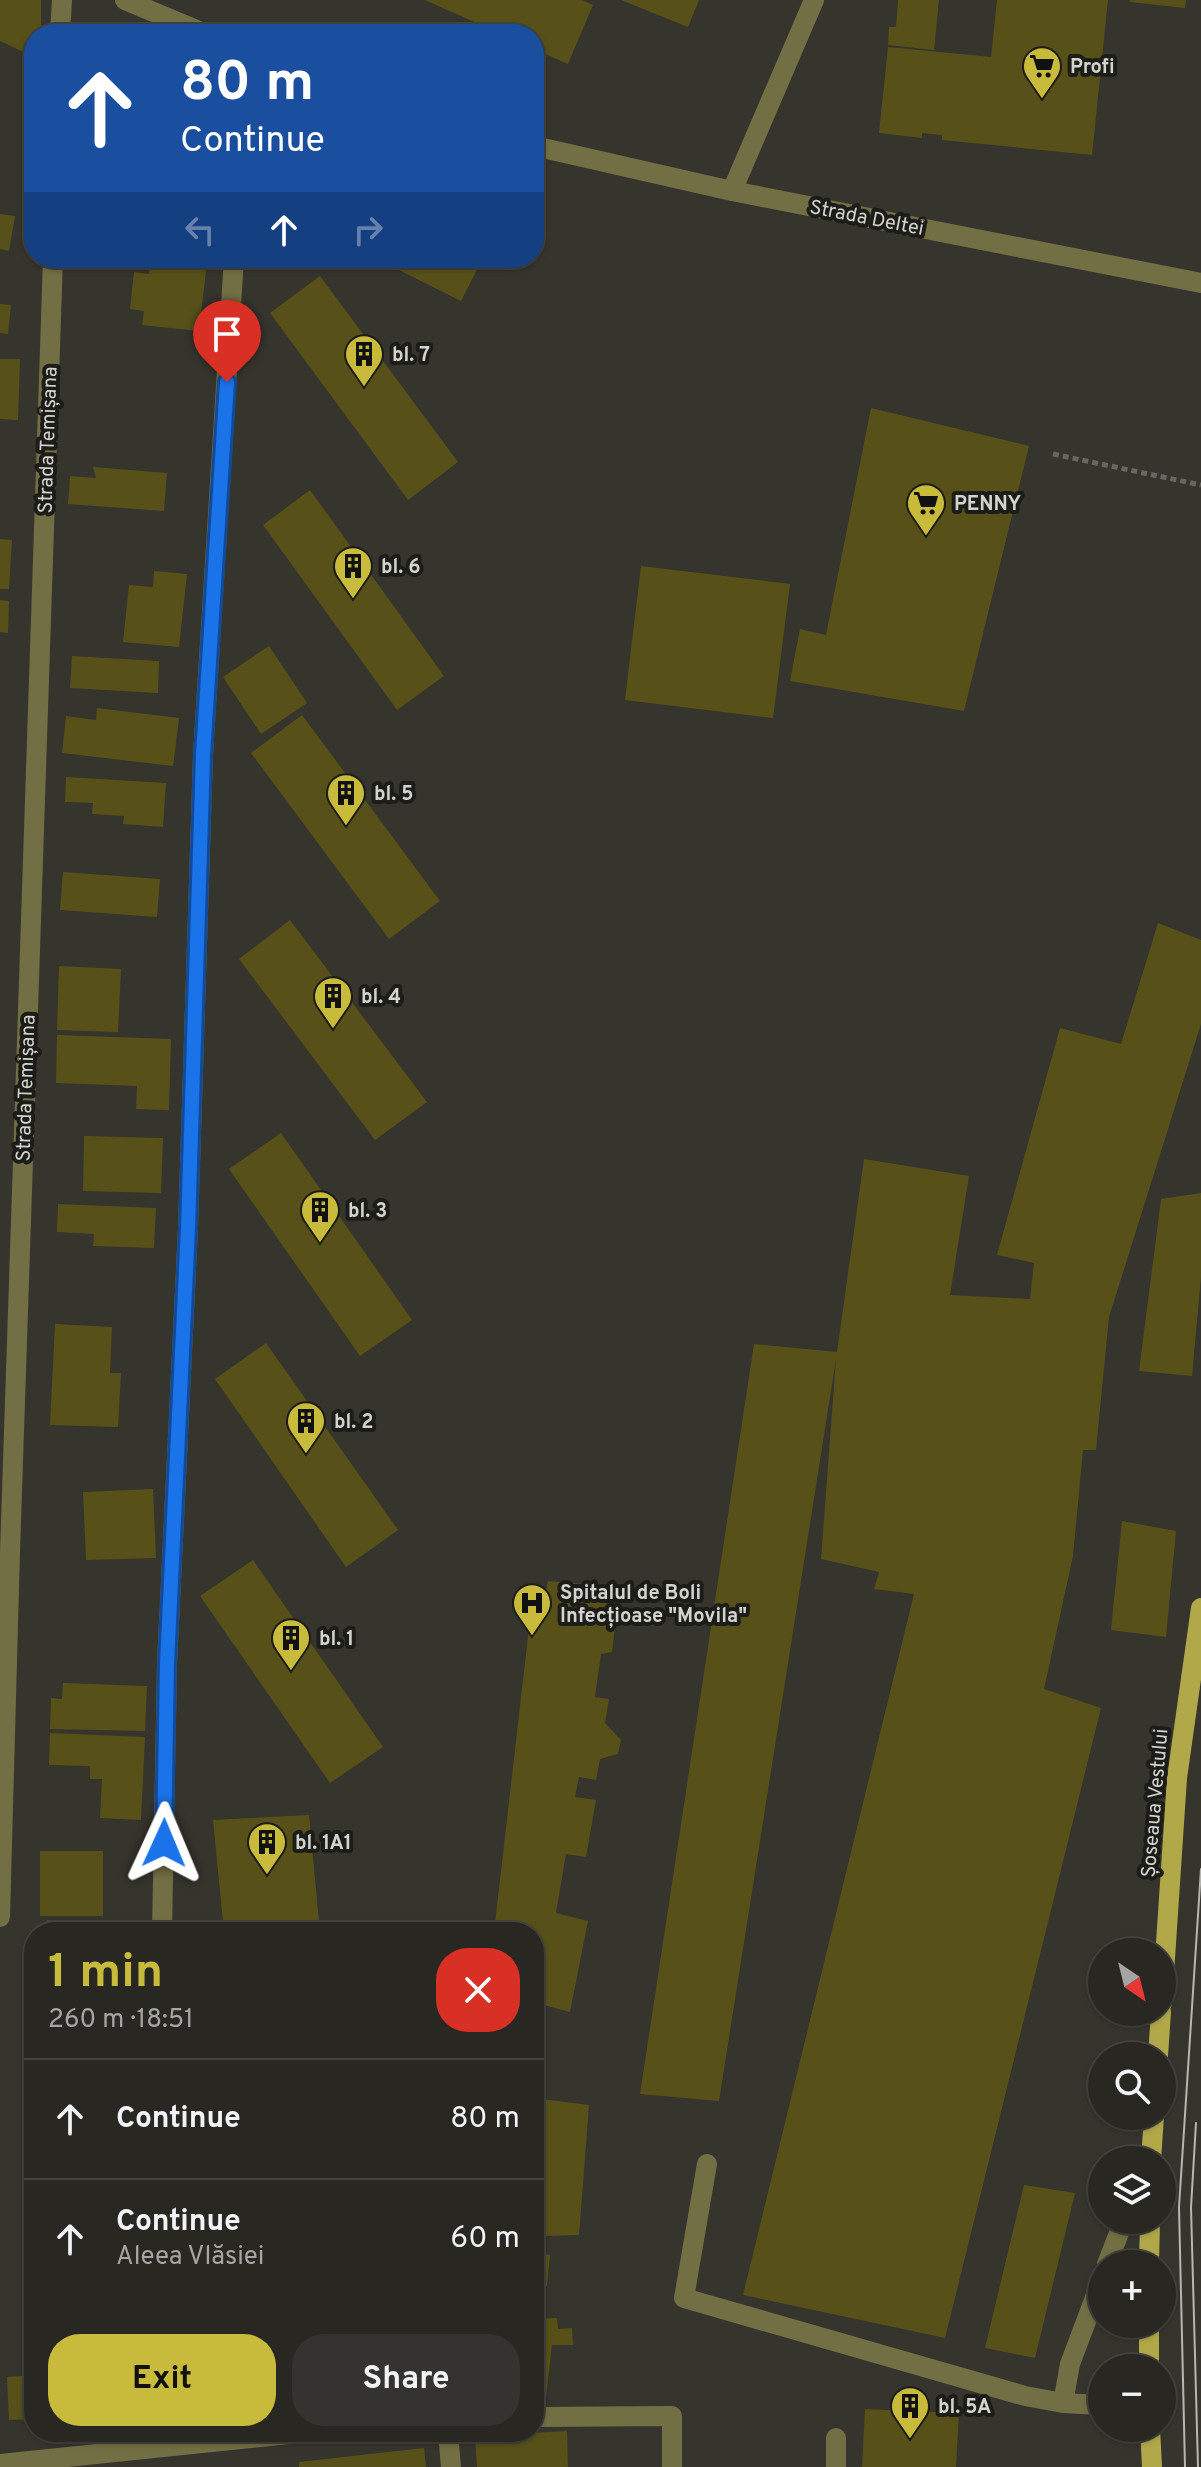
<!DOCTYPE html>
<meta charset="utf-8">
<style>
:root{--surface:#282722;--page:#34332f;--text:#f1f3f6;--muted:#a5a5a5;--line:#444440;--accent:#c8bb3b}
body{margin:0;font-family:Overpass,sans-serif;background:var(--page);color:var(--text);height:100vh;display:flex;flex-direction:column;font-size:30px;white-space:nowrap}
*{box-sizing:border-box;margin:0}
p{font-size:26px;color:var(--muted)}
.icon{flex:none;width:44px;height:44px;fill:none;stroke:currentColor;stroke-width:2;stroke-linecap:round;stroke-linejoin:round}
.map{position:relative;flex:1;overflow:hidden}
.drawer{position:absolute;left:24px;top:1922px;width:520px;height:520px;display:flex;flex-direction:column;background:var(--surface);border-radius:32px;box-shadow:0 2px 6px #0004,0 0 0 2px var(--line)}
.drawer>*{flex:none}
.top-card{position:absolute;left:24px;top:24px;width:520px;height:244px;border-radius:32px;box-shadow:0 2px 6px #0004,0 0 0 2px var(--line);background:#1a4fa0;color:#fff;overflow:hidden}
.needle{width:52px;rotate:145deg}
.controls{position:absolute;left:1088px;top:1938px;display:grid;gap:16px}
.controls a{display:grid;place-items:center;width:88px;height:88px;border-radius:50%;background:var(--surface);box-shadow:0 2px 6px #0004,0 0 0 2px var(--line);font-size:40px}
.pin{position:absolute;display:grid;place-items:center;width:68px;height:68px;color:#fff;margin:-82px -34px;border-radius:50% 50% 50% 0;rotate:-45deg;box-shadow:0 0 8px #0007}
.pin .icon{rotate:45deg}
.me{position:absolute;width:88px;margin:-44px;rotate:1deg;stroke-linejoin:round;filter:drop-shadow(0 0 6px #0008)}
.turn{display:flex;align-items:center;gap:28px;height:168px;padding:0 24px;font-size:36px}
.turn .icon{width:104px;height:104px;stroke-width:2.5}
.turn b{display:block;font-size:56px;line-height:68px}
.lanes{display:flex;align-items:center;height:76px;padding:0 24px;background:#0003;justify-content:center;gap:40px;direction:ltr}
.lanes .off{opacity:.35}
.round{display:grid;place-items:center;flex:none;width:84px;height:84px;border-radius:32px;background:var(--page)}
.summary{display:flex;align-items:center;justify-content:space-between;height:136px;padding:0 24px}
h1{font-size:48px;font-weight:700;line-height:60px;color:var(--accent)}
.primary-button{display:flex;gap:16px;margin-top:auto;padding:16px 24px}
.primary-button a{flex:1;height:92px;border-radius:32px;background:var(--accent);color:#111;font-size:32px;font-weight:700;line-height:92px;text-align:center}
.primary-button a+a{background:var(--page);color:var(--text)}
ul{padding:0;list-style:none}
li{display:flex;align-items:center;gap:24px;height:120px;padding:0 24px;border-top:2px solid var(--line)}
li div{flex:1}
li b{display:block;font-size:30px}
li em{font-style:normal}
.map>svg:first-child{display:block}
.building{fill:#575119}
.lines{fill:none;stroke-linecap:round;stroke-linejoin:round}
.path{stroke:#676660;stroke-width:5;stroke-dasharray:6 4;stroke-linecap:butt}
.minor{stroke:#736f44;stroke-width:20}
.major{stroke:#b1a84a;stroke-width:20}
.tram{stroke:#b7b7b2;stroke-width:2}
.route-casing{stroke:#114b97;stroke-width:20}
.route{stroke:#1a73e8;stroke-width:14}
.labels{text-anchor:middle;stroke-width:8;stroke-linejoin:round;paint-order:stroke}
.poi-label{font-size:20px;font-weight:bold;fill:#d3d3ce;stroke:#1c1c18;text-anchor:start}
.street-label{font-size:20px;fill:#d3d3ce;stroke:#1c1c18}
</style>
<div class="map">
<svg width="1201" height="2467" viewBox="0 0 1201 2467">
<rect width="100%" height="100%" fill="#35342d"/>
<path class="building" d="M0,0H41V34H34V57L0,41Z
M425,0H582L593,5L568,64L534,49V34H501Z
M621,0H699L688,27Z
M898,0H939L934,50L888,45L889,27H896Z
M997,0H1108L1092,155L942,140V135L922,133V138L879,133L888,47L991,57Z
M1130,0H1186L1185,8L1130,2Z
M0,214L15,216L9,251L0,249Z
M151,258L207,262L199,331L142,325L144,311L130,309L134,272L149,274Z
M375,258H483L461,301Z
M320,276L458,462L408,500L270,313Z
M0,304L11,305L8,334L0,333Z
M0,359H20L18,420L0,419Z
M871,408L1029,446L964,711L790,681L800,629L826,635Z
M93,467L167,473L164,511L68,504L70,476L96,478Z
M310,490L444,676L397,710L263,525Z
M0,539L12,540L9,589H0Z
M641,566L790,584L773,718L625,700Z
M154,571L187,574L179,647L123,642L129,585L153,587Z
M0,600L9,601L8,633L0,632Z
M269,646L307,703L261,734L223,677Z
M72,656L159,661L158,693L70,688Z
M97,708L179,718L173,766L62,753L66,716L96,720Z
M302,715L440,901L389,939L251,753Z
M66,777L166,783L163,827L123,824L124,816L92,814L93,803L65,802Z
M63,872L160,879L157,917L60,910Z
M290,920L427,1102L375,1140L239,959Z
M1158,923L1201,940V1024L1109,1317L1096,1450H1083L1073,1556L1044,1689L1101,1708L945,2338L743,2295L914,1594L874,1589L879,1572L821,1559L836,1359L719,2101L640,2094L754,1344L837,1352L864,1159L969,1176L950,1295L1030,1299L1034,1263L997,1255L1060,1028L1121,1044Z
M59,966L121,969L118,1032L57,1030Z
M57,1035L171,1039L169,1110L136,1109L137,1086L56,1083Z
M281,1133L412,1320L360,1356L229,1169Z
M84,1136L163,1138L161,1193L83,1191Z
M1201,1193V1277L1192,1376L1139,1371L1161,1199Z
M58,1204L156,1208L154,1248L93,1246L94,1234L57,1232Z
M55,1324L112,1327L110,1373H121L118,1427L50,1425Z
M266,1343L398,1530L346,1567L215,1379Z
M153,1489L156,1558L86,1560L83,1492Z
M1122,1521L1176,1531L1166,1637L1111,1630Z
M253,1560L383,1747L330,1783L200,1596Z
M548,1581L609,1586L606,1609L617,1610L612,1652L601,1654L595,1697L609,1699L605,1723L621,1740L618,1754L600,1759L596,1780L579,1777L575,1797L596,1800L586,1857L566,1854L556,1913L588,1921L570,2012L544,2005L539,2014L534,2013V1932H494L532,1602L544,1601Z
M63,1683L147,1686L145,1731L50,1729L51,1698L62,1699Z
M50,1733L145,1737L141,1820L100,1818L102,1779H90V1766L49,1765Z
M309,1815L320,1932H224L213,1820Z
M40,1851H103V1916H40Z
M47,1920L115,1923L114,1932H46Z
M534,2098L589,2105L579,2235L544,2236L542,2248H534Z
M22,2127H34V2157H22Z
M1024,2185L1075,2193L1035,2358L985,2348Z
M534,2253L550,2255L547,2286L534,2284Z
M557,2318L558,2329L572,2328L573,2345H552L546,2397H534V2319Z
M34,2375V2419L9,2420L7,2377Z
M865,2409L959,2413L956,2467H862Z
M567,2431L568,2467H477L475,2436Z
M424,2448L426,2467H299V2462Z"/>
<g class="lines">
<path class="path" d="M1053,454L1201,485"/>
<path class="minor" d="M125,0L206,34
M60,34L62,0
M534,146L732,191L1201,283
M732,191L814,0
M0,1917L10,1552L53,258
M162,1932L167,1664L188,1228L203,755L234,258
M707,2164L684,2298L1025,2396L1063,2403L1102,2405
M1107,2264L1124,2220
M1063,2403L1070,2364L1102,2279
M534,2417L672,2416V2467
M448,2432L451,2467
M836,2438V2467
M0,2464L308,2432"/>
<path class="major" d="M1162,2003L1177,1778L1201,1608
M1158,2056L1161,2012
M1151,2160L1154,2116
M1149,2264L1150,2220
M1149,2368V2324
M1150,2428L1152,2467"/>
<path class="tram" d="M1196,2123L1191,2207L1198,2467
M1185,2467L1179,2207L1201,1869"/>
</g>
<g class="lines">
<g class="route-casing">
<path id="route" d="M164,1843L167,1664L188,1228L203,755L227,382"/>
</g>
<use href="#route" class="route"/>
</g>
<defs>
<g id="supermarket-pin" transform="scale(2)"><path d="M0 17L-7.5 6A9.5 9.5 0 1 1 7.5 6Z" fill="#c8bb3b" stroke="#1c1c18"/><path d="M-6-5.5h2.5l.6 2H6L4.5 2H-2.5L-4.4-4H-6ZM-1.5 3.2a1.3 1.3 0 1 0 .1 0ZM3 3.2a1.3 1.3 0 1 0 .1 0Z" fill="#111"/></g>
<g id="building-pin" transform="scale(2)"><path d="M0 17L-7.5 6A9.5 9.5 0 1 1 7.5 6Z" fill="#c8bb3b" stroke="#1c1c18"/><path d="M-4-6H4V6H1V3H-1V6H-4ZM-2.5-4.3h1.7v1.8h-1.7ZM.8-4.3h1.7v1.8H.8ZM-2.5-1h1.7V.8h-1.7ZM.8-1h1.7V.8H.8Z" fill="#111"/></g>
<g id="hospital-pin" transform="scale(2)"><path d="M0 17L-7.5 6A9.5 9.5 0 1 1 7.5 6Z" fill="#c8bb3b" stroke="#1c1c18"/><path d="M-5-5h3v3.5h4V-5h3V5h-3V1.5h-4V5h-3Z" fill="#111"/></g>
</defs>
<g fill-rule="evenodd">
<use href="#supermarket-pin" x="1042" y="66"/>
<use href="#building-pin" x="364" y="354"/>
<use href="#supermarket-pin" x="926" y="503"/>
<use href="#building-pin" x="353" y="566"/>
<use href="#building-pin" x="346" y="793"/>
<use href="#building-pin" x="333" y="996"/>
<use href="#building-pin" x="320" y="1210"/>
<use href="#building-pin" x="306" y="1421"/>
<use href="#hospital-pin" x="532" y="1603"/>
<use href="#building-pin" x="291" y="1638"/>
<use href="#building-pin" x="267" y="1842"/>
<use href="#building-pin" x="910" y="2406"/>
</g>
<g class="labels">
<g class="poi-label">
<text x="1070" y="73">Profi</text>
<text x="392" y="361">bl. 7</text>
<text x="954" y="510">PENNY</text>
<text x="381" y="573">bl. 6</text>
<text x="374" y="800">bl. 5</text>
<text x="361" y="1003">bl. 4</text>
<text x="348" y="1217">bl. 3</text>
<text x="334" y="1428">bl. 2</text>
<text x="560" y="1599">Spitalul de Boli<tspan x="560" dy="23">Infecțioase "Movila"</tspan></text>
<text x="319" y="1645">bl. 1</text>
<text x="295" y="1849">bl. 1A1</text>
<text x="938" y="2413">bl. 5A</text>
</g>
<g class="street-label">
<text transform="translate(867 217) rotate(11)" y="7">Strada Deltei</text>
<text transform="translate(47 440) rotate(-88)" y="7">Strada Temișana</text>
<text transform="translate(25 1088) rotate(-88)" y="7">Strada Temișana</text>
<text transform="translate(1154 1803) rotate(-85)" y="7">Șoseaua Vestului</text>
</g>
</g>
</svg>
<div class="controls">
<a><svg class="needle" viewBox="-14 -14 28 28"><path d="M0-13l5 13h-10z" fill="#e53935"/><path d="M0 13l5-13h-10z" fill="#a5a5a5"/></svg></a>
<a><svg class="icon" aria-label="search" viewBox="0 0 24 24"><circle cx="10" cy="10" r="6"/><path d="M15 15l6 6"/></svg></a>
<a><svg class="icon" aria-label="layers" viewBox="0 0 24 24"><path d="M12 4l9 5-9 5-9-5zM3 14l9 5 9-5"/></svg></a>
<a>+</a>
<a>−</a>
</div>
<div class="pin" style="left:227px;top:382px;background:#d93025"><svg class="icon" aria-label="arrive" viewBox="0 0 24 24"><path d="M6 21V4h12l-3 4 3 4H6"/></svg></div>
<svg class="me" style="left:164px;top:1843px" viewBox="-20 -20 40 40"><path d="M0-17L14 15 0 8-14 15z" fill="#1a73e8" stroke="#fff" stroke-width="4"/></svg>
<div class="top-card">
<div class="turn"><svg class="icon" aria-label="ahead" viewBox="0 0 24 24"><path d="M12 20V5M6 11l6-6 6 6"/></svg><div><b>80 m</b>Continue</div></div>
<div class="lanes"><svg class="icon off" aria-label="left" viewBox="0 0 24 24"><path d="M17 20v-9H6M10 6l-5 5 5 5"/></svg><svg class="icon" aria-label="ahead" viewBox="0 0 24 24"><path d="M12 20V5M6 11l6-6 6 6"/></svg><svg class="icon off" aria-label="right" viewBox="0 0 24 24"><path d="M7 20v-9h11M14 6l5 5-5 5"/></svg></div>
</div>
<section class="drawer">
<div class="summary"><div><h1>1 min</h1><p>260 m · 18:51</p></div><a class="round" style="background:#d93025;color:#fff"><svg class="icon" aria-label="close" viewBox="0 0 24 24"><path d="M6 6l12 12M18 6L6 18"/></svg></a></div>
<ul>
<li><svg class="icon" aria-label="ahead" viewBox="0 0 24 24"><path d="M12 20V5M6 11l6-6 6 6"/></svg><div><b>Continue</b></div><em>80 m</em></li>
<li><svg class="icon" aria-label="ahead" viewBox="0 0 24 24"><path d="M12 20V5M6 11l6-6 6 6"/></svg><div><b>Continue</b><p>Aleea Vlăsiei</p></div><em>60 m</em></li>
</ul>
<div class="primary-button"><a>Exit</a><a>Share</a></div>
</section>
</div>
